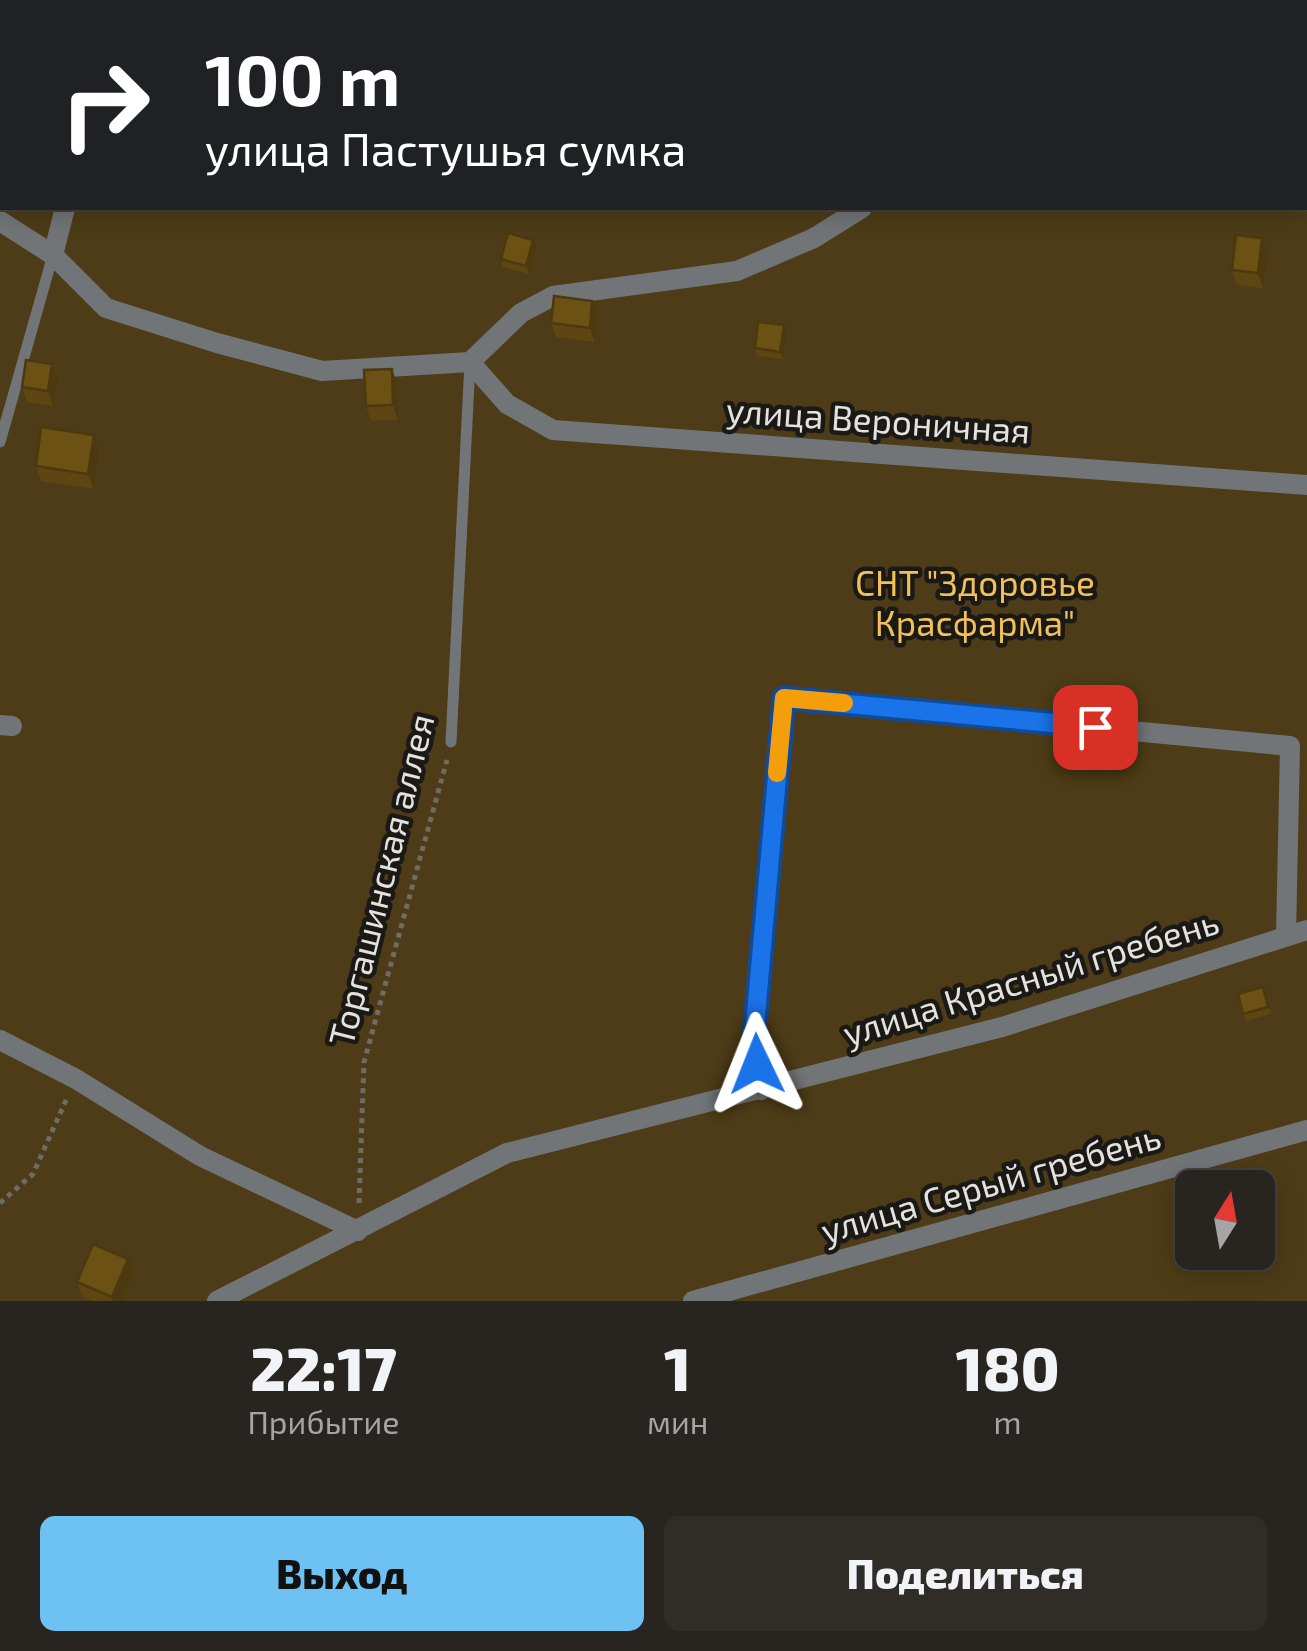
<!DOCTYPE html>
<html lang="ru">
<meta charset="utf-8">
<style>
:root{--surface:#282520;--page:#302d29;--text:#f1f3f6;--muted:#a5a5a5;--line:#44423e;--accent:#6dc2f3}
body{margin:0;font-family:"Exo 2",sans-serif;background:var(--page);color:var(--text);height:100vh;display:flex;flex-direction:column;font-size:38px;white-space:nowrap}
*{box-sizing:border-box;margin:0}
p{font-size:32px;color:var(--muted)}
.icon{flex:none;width:55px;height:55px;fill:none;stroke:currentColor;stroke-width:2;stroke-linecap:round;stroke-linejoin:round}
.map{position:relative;height:1301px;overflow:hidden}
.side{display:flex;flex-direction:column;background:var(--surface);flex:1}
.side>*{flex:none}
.guide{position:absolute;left:0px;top:0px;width:1308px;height:210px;box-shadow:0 5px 25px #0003,0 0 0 2px var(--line);background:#202124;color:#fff;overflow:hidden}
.needle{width:65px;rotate:11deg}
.tools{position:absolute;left:1175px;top:1170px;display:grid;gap:20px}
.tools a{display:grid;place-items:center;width:100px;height:100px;border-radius:15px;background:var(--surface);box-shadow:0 5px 25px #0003,0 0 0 2px var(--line);font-size:50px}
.pin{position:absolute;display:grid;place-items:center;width:85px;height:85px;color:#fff;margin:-42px;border-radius:20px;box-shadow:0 5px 15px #0006}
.me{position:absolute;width:110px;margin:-55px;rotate:358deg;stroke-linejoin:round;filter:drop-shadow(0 0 8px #0008)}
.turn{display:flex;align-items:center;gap:35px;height:210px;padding:0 40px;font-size:45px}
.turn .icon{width:130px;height:130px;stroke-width:2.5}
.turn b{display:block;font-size:70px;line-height:85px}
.eta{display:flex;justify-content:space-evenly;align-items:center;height:170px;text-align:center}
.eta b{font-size:60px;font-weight:800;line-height:70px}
.cta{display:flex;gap:20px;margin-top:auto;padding:20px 40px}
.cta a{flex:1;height:115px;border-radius:15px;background:var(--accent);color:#111;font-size:40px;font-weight:800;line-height:115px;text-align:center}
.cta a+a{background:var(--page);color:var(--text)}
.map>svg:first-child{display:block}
.green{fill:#4d3c17;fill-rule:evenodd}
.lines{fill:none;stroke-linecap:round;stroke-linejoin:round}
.path{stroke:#6f6c66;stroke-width:5;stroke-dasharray:5 5;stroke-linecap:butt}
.service{stroke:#727578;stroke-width:11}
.minor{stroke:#727578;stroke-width:20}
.wall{fill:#5d4612}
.shaded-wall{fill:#4c390f}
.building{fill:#6c5115;stroke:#4c390f;stroke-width:2.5}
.route-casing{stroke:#114b97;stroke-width:25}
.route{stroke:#1a73e8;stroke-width:18}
.slow{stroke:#f59e0b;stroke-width:18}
.labels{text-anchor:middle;stroke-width:9;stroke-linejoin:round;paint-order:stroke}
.street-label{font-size:35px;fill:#e4e2dd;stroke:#1b1916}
.park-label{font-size:35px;fill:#f2c058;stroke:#1b1916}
</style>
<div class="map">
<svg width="1307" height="1301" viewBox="0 0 1307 1301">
<rect width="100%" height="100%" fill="#35312b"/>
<path class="green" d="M0,0H1307V1301H0ZM2,2H1305V208H2ZM1192,1188H1258V1252H1192Z"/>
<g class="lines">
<path class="path" d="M0,1203L33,1174L67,1098
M359,1203L364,1062L447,760"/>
<path class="service" d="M0,442L53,255
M451,742L470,362"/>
<path class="minor" d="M46,0L47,2
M1292,0L1297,2
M1064,2L1066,0
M0,221L53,255L106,308L217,343L322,371L470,362L521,313L553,296L737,271L814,238L862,208
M53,255L65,208
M470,362L507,404L553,430L1307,485
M0,725L12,726
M0,1040L76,1079L200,1156L358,1231
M761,1090L753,1037L784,698L1290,746L1286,936
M217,1301L507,1153L1002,1027L1307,930
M693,1301L1307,1130"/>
</g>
<path class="wall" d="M1262,238L1268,252L1263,288L1237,285L1232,270Z
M536,247L529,274L503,267L501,259Z
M592,301L598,315L595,342L556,337L551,323Z
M784,325L787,332L783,359L757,356L755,348Z
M52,364L58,379L53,406L27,402L22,387Z
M397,384L398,420L371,421L366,406Z
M94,435L99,450L94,489L41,481L36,466Z
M1263,987L1271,1014L1246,1021L1238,994Z
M128,1259L133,1273L122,1301H92L82,1297L77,1282Z"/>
<path class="shaded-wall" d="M1262,238L1268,252L1263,288L1258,273Z
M533,240L536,247L529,274L526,266Z
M592,301L598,315L595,342L590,328Z
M784,325L787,332L783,359L780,352Z
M52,364L58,379L53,406L48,391Z
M392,369L397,384L398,420L393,405Z
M94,435L99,450L94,489L88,474Z
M128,1259L133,1273L122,1301H113L112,1297Z"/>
<path class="building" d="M508,233L533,240L526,266L501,259Z
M1236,235L1262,238L1258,273L1232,270Z
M554,296L592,301L590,328L551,323Z
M758,322L784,325L780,352L755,348Z
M26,360L52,364L48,391L22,387Z
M392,369L393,405L366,406L364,370Z
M41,427L94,435L88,474L36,466Z
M1263,987L1268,1007L1243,1014L1238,994Z
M93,1244L128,1259L112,1297L77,1282Z"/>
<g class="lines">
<g class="route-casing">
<path id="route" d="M757,1064L754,1037L784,698L1095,727"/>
</g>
<use href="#route" class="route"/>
<path class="slow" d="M777,773L784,698L844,703"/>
</g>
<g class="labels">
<g class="street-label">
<text transform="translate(878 421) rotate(4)" y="12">улица Вероничная</text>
<text transform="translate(382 880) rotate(-76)" y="12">Торгашинская аллея</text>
<text transform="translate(1031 978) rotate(-17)" y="12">улица Красный гребень</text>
<text transform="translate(991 1184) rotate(-16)" y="12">улица Серый гребень</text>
</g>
<g class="park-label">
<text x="975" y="596">СНТ "Здоровье<tspan x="975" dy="40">Красфарма"</tspan></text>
</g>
</g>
</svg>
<div class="tools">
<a><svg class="needle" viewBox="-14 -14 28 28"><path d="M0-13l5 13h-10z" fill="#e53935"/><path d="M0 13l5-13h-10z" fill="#a5a5a5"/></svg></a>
</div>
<div class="pin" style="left:1095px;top:727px;background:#d93025"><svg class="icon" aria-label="arrive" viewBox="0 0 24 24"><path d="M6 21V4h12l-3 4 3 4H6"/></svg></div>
<svg class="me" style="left:757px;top:1064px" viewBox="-20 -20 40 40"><path d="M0-17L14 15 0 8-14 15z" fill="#1a73e8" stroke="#fff" stroke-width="4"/></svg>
<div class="guide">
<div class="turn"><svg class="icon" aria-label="right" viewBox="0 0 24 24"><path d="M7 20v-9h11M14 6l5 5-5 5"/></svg><div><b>100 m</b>улица Пастушья сумка</div></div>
</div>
</div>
<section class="side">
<div class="eta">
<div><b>22:17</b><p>Прибытие</p></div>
<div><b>1</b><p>мин</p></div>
<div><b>180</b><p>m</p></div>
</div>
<div class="cta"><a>Выход</a><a>Поделиться</a></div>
</section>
